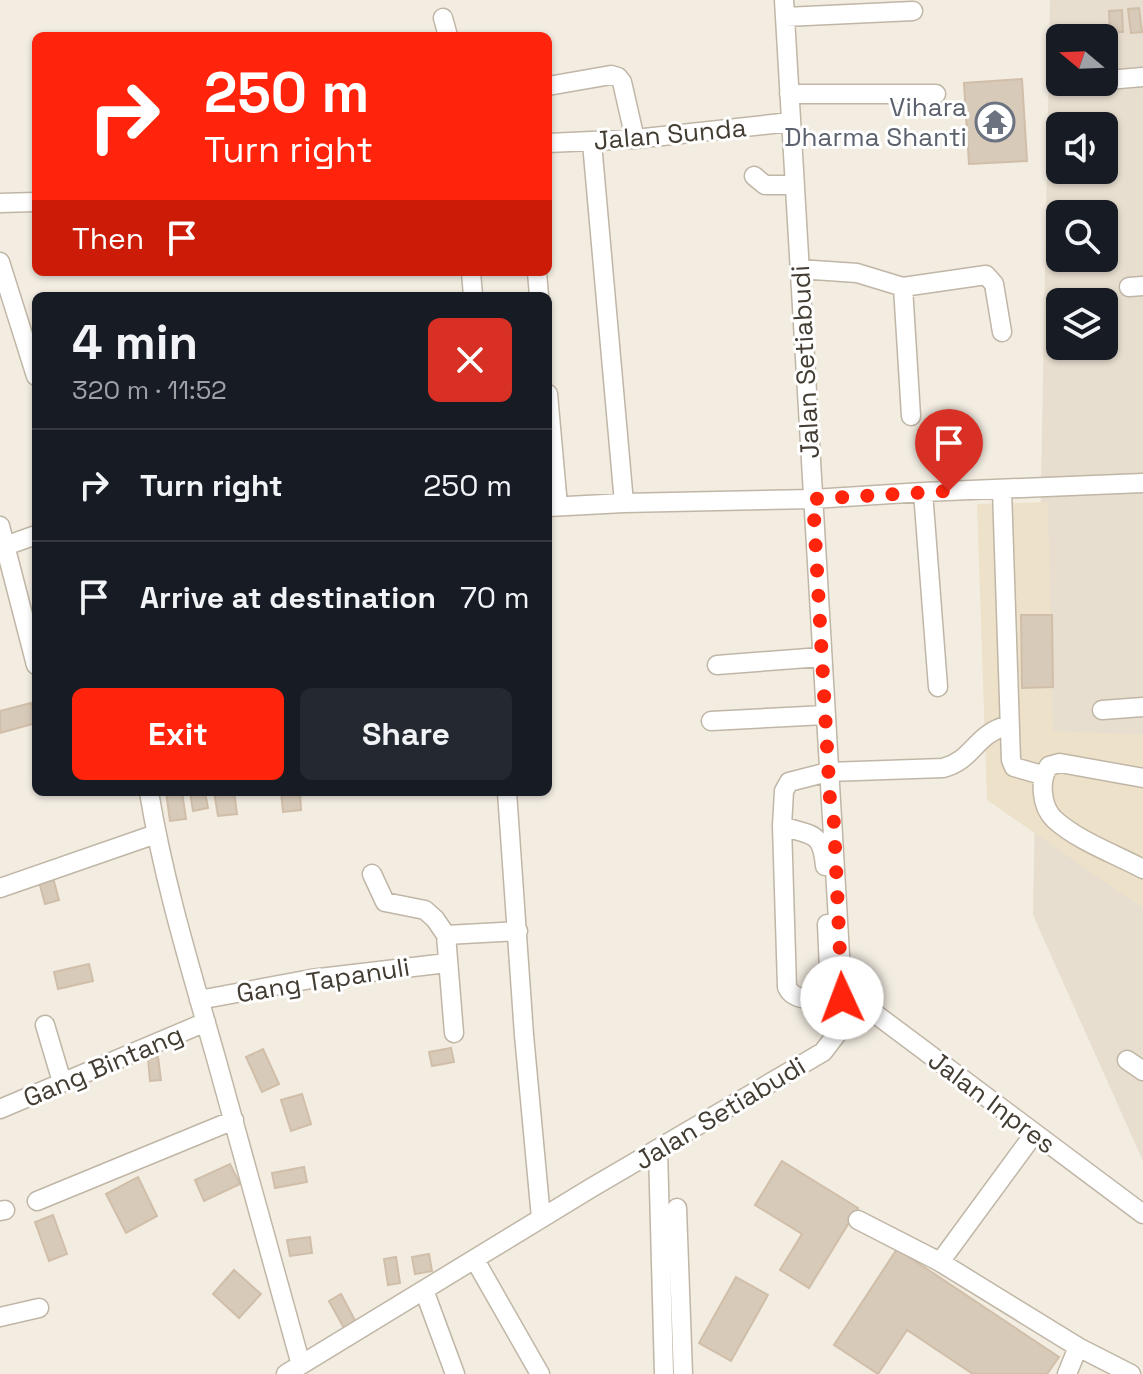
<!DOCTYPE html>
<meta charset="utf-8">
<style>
:root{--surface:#171b24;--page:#242831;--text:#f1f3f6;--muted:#9ea1a6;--line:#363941;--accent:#ff240b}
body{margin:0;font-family:"Space Grotesk",sans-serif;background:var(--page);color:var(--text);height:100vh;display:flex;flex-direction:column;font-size:30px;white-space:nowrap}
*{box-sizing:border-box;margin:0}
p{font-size:26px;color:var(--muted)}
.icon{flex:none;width:44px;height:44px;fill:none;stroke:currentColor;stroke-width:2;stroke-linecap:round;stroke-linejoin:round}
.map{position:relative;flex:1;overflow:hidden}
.panel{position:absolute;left:32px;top:292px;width:520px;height:504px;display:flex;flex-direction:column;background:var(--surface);border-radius:12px;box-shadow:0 2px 6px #0004}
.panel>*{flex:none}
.guide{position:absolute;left:32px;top:32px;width:520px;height:244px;border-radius:12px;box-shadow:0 2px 6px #0004;background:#ff240b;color:#fff;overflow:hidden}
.needle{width:52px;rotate:289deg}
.controls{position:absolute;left:1046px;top:24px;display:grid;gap:16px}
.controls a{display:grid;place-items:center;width:72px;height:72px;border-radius:12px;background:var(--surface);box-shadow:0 2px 6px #0004;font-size:40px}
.pin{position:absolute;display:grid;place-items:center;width:68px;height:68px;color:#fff;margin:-82px -34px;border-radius:50% 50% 50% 0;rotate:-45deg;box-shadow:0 0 8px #0007}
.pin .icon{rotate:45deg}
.me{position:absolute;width:88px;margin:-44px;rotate:358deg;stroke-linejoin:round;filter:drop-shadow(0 0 6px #0008)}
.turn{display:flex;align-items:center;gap:28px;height:168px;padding:0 40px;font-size:36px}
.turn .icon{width:104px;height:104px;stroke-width:2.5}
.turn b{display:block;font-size:56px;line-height:68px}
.then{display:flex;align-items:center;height:76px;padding:0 40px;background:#0003;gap:16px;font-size:30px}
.round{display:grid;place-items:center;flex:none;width:84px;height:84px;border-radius:12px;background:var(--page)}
.summary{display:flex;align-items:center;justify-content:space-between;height:136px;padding:0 40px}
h1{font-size:48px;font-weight:700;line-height:60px}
.button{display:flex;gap:16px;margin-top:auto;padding:16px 40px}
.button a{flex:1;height:92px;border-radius:12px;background:var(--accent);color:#fff;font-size:32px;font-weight:700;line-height:92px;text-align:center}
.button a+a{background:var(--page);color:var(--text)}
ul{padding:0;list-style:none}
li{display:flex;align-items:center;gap:24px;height:112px;padding:0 40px;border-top:2px solid var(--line)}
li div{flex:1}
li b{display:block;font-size:30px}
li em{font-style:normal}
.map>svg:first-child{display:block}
.residential{fill:#e7decf;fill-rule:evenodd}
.education{fill:#ede1c9}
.building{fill:#d7cab9;stroke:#d0bea9;stroke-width:2}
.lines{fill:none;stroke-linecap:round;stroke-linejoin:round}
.minor-casing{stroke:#c0b6a6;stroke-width:21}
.minor{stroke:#fff;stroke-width:18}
.route{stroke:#ff240b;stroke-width:14;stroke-dasharray:0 25.2}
.labels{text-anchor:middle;stroke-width:6;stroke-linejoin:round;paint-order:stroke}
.worship-label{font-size:26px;fill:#5b616d;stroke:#fff;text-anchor:end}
.street-label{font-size:26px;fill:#433c32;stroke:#fff}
</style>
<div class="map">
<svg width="1143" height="1374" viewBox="0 0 1143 1374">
<rect width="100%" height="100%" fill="#f2ece1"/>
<path class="residential" d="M1050,0H1143V1161L1033,915ZM1060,38H1104V82H1060ZM1060,126H1104V170H1060ZM1060,214H1104V258H1060ZM1060,302H1104V346H1060Z"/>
<path class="education" d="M1048,502L1053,731L1143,735V908L987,800L977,504Z"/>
<path class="building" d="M1139,8L1142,32L1131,33L1128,9Z
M1122,10L1123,32H1110L1109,11Z
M1022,79L1027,161L969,164L964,83Z
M1021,615H1052L1053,687L1022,688Z
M31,703L36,723L0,733V711Z
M166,792H182L186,819L170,821Z
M190,792H205L208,808L193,811Z
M214,792H234L237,814L218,816Z
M281,792H300L301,810L283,812Z
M52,874L59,900L45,904L38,878Z
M89,964L93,981L58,989L54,972Z
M451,1048L454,1062L432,1066L429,1052Z
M263,1049L279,1084L262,1092L246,1057Z
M158,1057L161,1080L150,1081L148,1058Z
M302,1094L311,1124L291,1131L281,1100Z
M782,1161L858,1208L809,1288L780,1270L802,1234L755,1205Z
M230,1164L240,1184L204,1201L195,1180Z
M304,1167L307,1182L275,1188L272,1173Z
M138,1177L157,1216L126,1233L106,1194Z
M53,1215L67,1254L49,1261L35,1222Z
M310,1237L312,1253L290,1256L287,1240Z
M897,1249L1059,1357L1047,1374H973L907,1330L878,1374L834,1345Z
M429,1254L432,1271L415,1274L412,1257Z
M396,1257L400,1283L388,1285L384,1259Z
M234,1270L261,1294L239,1318L213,1294Z
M736,1277L768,1295L731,1361L699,1343Z
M341,1294L357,1324L345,1330L329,1301Z"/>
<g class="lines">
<g class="minor-casing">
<path id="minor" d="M785,17L913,11
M443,18L448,36
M1108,80L1143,77
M548,86L611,75L618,77L622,82L635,139
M789,94H936
M548,143L635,139L791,122
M592,143L624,503
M754,176L765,185H794
M0,203L36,202
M0,262L36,376
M799,269L857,273L903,287L986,275L994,284L1002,332
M471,272L473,296
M537,272L539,296
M903,287L911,416
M1129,287L1143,286
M548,394L558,506
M1002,490L1011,760L1014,767L1042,775
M923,492L938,687
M548,507L624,503L813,499L923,492L1143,483
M0,526L36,665
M5,546L36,535
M717,665L821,657
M1102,710L1143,707
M711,721L825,715
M1143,778L1060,763L1049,766C1039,780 1041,806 1054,819C1078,841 1115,854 1143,869
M149,792C164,883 191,970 216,1058C245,1160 272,1263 301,1365
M507,792L524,1035L541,1218
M782,826C812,836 822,831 825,866
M372,874L385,902L425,910L435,919L446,935L454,1033
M0,888L156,834
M827,924L830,994
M446,935L518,931
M842,989L1143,1214
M842,998C825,998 795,1005 787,987L782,826L784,791L789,782L828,772L943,768C974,760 974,734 1009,725
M199,1000L311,979L447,963
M45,1025L62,1082
M1127,1060L1143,1071
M0,1109L206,1022
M658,1150L664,1374
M37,1201L234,1120
M677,1208L683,1374
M0,1211L5,1210
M858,1220L940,1262L1034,1134
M475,1260L540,1374
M940,1262L1078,1347L1067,1374
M424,1290L455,1374
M0,1317L39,1308
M1078,1347L1131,1374
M286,1374L591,1188L823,1052L836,1035L842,989L784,0"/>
</g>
<use href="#minor" class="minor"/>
</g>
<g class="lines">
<path class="route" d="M842,998L834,823L830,800L813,499L949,491"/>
</g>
<defs>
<g id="temple-ring" transform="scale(2)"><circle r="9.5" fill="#fff" stroke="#6b7280" stroke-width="1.5"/><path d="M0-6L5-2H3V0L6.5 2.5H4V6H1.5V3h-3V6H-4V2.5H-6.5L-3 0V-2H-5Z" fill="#6b7280"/></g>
</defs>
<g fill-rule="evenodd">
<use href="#temple-ring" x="995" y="122"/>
</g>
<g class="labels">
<g class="worship-label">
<text x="967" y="116">Vihara<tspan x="967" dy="30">Dharma Shanti</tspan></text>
</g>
<g class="street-label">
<text transform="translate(670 134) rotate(-5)" y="9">Jalan Sunda</text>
<text transform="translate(805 362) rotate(-93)" y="9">Jalan Setiabudi</text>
<text transform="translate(323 980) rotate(-9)" y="9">Gang Tapanuli</text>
<text transform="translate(103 1066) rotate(-23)" y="9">Gang Bintang</text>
<text transform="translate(992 1102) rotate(37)" y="9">Jalan Inpres</text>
<text transform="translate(720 1113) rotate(-31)" y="9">Jalan Setiabudi</text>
</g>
</g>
</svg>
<div class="controls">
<a><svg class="needle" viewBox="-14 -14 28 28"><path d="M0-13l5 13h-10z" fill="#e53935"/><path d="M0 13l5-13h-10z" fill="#9ea1a6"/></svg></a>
<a><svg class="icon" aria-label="sound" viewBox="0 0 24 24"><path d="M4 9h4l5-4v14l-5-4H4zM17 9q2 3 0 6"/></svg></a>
<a><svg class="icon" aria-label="search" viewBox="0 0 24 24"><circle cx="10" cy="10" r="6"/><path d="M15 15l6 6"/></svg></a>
<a><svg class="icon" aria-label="layers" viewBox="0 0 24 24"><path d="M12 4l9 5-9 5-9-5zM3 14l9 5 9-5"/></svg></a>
</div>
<div class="pin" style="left:949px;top:491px;background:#d93025"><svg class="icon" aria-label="arrive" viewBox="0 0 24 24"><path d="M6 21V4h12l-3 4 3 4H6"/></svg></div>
<svg class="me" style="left:842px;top:998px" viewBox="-20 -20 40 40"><circle r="19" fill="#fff"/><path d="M0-13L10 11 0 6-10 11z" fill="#ff240b"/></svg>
<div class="guide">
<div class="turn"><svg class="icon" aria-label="right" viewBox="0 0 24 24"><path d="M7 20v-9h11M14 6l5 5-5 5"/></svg><div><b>250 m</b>Turn right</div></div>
<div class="then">Then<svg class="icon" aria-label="arrive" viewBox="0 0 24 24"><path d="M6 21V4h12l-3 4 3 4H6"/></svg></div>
</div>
<section class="panel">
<div class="summary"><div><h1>4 min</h1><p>320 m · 11:52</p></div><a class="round" style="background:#d93025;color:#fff"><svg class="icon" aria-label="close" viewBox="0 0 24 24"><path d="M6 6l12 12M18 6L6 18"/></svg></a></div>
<ul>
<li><svg class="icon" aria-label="right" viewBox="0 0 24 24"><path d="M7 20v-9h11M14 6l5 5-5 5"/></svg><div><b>Turn right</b></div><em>250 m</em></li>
<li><svg class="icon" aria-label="arrive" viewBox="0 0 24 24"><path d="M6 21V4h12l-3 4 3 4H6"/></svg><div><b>Arrive at destination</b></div><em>70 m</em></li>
</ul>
<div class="button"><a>Exit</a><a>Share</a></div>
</section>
</div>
